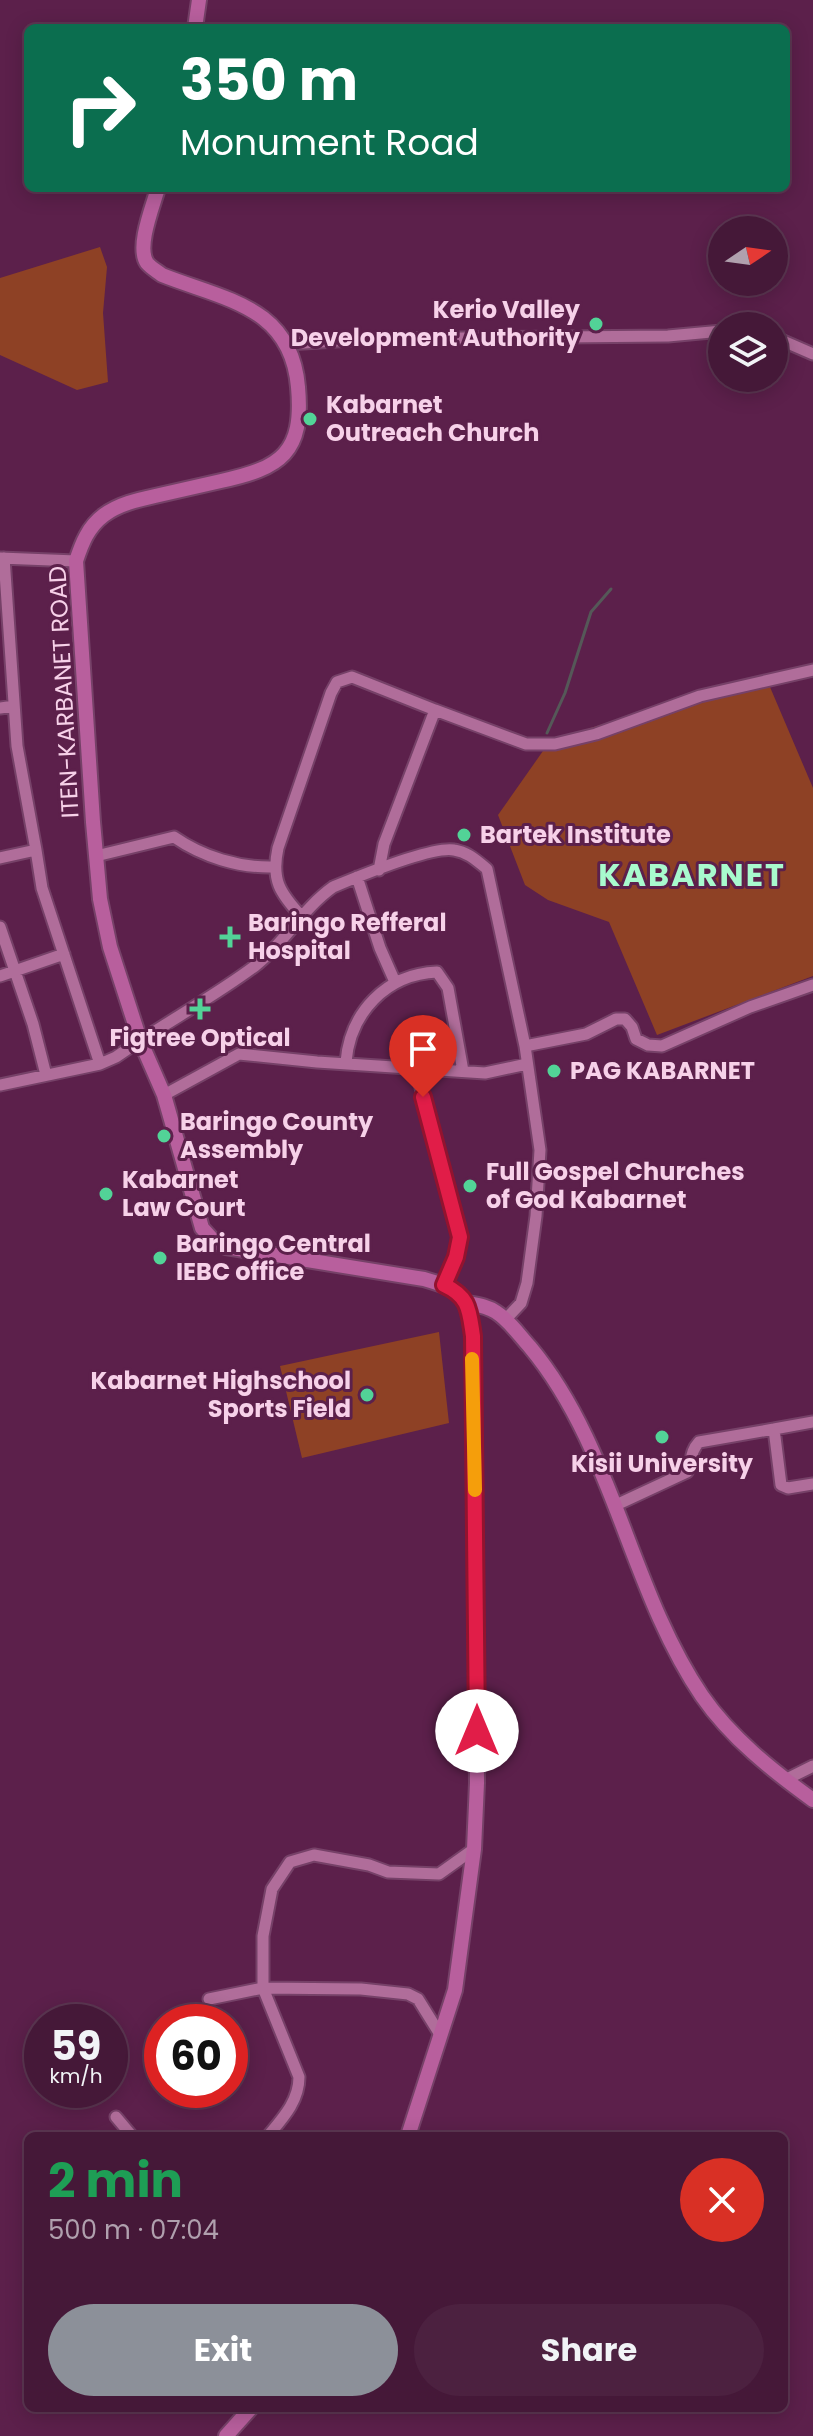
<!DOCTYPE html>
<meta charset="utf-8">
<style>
:root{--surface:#451838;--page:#4c2140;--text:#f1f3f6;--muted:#b0a0ae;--line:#5d3753;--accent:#8c9099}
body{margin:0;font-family:Poppins,sans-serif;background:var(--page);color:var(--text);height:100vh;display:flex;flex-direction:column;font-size:30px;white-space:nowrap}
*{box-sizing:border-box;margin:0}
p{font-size:26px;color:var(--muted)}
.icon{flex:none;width:44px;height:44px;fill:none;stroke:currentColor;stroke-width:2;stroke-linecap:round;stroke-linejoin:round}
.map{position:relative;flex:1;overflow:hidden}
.drawer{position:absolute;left:24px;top:2132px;width:764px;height:280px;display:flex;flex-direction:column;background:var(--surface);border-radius:12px;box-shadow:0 4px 20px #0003,0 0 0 2px var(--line)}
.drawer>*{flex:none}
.hud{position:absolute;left:24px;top:24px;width:766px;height:168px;border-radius:12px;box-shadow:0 4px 20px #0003,0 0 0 2px var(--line);background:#0b6e4f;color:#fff;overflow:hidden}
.needle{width:52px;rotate:77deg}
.fabs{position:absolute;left:708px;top:216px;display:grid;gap:16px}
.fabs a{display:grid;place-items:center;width:80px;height:80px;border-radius:50%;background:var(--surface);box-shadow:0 4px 20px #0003,0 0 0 2px var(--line);font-size:40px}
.speed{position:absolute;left:24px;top:2004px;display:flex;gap:16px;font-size:40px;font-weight:700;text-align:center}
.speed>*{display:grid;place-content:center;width:104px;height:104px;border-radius:50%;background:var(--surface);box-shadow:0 4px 20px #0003,0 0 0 2px var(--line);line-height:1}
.speed small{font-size:20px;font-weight:400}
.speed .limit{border:12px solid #d22;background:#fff;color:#111}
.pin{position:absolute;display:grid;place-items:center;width:68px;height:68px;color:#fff;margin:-82px -34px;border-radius:50% 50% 50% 0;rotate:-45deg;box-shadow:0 0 8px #0007}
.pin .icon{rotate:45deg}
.me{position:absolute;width:88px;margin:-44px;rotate:0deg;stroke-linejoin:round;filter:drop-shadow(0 0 6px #0008)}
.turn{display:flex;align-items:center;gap:28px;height:168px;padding:0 24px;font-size:36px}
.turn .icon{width:104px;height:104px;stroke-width:2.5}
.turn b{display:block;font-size:56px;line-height:68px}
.round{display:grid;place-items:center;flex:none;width:84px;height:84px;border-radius:42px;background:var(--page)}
.headline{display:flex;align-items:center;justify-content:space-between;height:136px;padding:0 24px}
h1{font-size:48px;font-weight:700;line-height:60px;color:#1e9e55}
.button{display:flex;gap:16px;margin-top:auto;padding:16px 24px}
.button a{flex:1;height:92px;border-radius:48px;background:var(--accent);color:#fff;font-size:32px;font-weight:700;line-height:92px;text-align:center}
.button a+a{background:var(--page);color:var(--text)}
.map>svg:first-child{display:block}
.green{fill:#8e4125}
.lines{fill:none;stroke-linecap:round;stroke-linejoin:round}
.stream{stroke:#555858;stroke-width:3}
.minor-casing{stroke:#764168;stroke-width:15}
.major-casing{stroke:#764168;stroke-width:18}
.minor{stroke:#b06d9a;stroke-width:11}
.major{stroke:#b85f9d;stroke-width:14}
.route-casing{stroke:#92132f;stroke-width:20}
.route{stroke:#e11d48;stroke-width:14}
.slow{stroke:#f59e0b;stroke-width:14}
.poi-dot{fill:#52d397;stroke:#5c204b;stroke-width:3}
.labels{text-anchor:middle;stroke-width:6;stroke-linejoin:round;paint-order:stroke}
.poi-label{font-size:24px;font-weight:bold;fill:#f7d1e9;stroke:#5c204b;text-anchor:start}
.street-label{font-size:24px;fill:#f7d1e9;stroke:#5c204b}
.district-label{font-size:32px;font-weight:bold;letter-spacing:2px;fill:#a8face;stroke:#5c204b}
</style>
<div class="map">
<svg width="813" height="2436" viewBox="0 0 813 2436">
<rect width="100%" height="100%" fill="#5c204b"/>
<path class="green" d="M100,247L107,267L103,313L108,382L77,390L0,355V278Z
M767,680L813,788V976L657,1035L609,922L548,900L525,885L498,815L550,741L625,717Z
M439,1332L449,1423L302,1458L280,1366Z"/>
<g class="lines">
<path class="stream" d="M547,733L565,693L591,612L611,589"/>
<g class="minor-casing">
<path id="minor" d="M774,337L813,354
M287,344L369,339L668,336L722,331
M0,558L76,561
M4,558L17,746L36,850
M0,708L14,706
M96,856L174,837C203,857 239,868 274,867
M0,858L36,850L42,888L100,1064
M379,870L384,844L435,710L526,744H555L596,734L700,696L813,670
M357,877L380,948L395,982
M301,916C280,893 271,880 278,848L331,693L337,682L352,677L435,710
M0,927L33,1024L46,1075
M0,976L64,954
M525,1046L586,1034L616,1019H625L632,1027L636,1039L648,1045L662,1046L750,1007L813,985
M346,1062C350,1013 386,974 437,972L448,988L463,1071
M424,1068L419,1078L423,1097L460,1237L456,1257L444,1285
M0,1085L100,1064L116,1057C161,1025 211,999 255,966C285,943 302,909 333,887C357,877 431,846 454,850C468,852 477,861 487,869L525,1046L540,1150L536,1216L527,1283L521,1303L506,1319
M164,1095L239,1054L317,1062L485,1073L527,1064
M813,1422L774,1429L781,1485L788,1488L813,1484
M614,1506L687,1472C694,1462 688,1454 699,1442L774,1429
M785,1780L813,1766
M209,1999L263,1988L361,1989L408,1994L418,1999L441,2036
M116,2117L132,2136
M268,2136C283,2118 299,2101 299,2077L263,1988V1936L272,1889L290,1862L314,1855L369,1865L388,1872L439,1874L474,1849"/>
</g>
<g class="major-casing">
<path id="major" d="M195,28L199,0
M158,188C153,206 136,247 147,263C151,268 157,271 162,275C225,300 291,306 298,387C304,453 281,468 221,481C199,486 177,491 155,496C137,500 119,504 104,515C88,527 82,543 76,561L93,822L100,899L110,947L140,1040L164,1095L202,1228L213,1240L226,1247L424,1279C465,1291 466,1295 473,1336L477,1783L474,1849L455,1990L408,2136
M467,1303C478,1305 487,1306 496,1312C510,1321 519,1335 530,1347C614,1448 629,1588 702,1696C731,1738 773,1771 813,1800
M226,2436L251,2408"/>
</g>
<use href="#minor" class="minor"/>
<use href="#major" class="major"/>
</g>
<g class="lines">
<g class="route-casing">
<path id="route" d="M423,1097L460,1237L456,1257L444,1285C470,1297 469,1311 473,1336L477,1731"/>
</g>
<use href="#route" class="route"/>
<path class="slow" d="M472,1359L475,1490"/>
</g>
<g class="poi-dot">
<circle cx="596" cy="324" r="8"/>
<circle cx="310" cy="419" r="8"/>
<circle cx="464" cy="835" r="8"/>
<path d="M226 925h8v8h8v8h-8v8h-8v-8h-8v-8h8z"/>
<path d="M196 997h8v8h8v8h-8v8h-8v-8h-8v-8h8z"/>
<circle cx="554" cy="1071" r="8"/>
<circle cx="164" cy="1136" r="8"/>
<circle cx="470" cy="1186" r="8"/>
<circle cx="106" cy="1194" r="8"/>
<circle cx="160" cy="1258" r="8"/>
<circle cx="367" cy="1395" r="8"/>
<circle cx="662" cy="1437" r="8"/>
</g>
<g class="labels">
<g class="poi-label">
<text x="580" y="318" text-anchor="end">Kerio Valley<tspan x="580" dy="28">Development Authority</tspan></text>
<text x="326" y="413">Kabarnet<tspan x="326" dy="28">Outreach Church</tspan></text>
<text x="480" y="843">Bartek Institute</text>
<text x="248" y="931">Baringo Refferal<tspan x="248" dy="28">Hospital</tspan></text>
<text x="200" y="1046" text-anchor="middle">Figtree Optical</text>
<text x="570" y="1079">PAG KABARNET</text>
<text x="180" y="1130">Baringo County<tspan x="180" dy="28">Assembly</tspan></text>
<text x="486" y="1180">Full Gospel Churches<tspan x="486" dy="28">of God Kabarnet</tspan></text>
<text x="122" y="1188">Kabarnet<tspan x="122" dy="28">Law Court</tspan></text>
<text x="176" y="1252">Baringo Central<tspan x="176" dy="28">IEBC office</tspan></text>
<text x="351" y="1389" text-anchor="end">Kabarnet Highschool<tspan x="351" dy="28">Sports Field</tspan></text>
<text x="662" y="1472" text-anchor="middle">Kisii University</text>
</g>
<g class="street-label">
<text transform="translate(64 692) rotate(-93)" y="8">ITEN-KARBANET ROAD</text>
</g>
<g class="district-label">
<text x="692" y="886">KABARNET</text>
</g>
</g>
</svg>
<div class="fabs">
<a><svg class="needle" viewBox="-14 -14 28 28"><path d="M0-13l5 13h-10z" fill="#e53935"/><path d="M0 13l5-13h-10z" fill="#b0a0ae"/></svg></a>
<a><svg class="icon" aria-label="layers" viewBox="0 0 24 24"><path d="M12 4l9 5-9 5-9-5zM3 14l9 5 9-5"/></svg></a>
</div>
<div class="speed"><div>59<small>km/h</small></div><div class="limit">60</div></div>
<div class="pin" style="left:423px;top:1097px;background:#d93025"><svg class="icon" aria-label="arrive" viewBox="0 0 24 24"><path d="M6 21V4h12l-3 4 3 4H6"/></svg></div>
<svg class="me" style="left:477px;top:1731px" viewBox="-20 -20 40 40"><circle r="19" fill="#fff"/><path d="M0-13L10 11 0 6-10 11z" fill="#e11d48"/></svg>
<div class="hud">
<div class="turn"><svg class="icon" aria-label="right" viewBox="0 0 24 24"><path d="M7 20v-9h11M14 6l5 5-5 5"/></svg><div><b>350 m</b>Monument Road</div></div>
</div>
<section class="drawer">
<div class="headline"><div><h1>2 min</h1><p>500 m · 07:04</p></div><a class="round" style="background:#d93025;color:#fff"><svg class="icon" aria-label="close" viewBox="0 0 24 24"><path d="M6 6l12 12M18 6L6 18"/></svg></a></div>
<div class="button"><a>Exit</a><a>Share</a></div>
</section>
</div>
